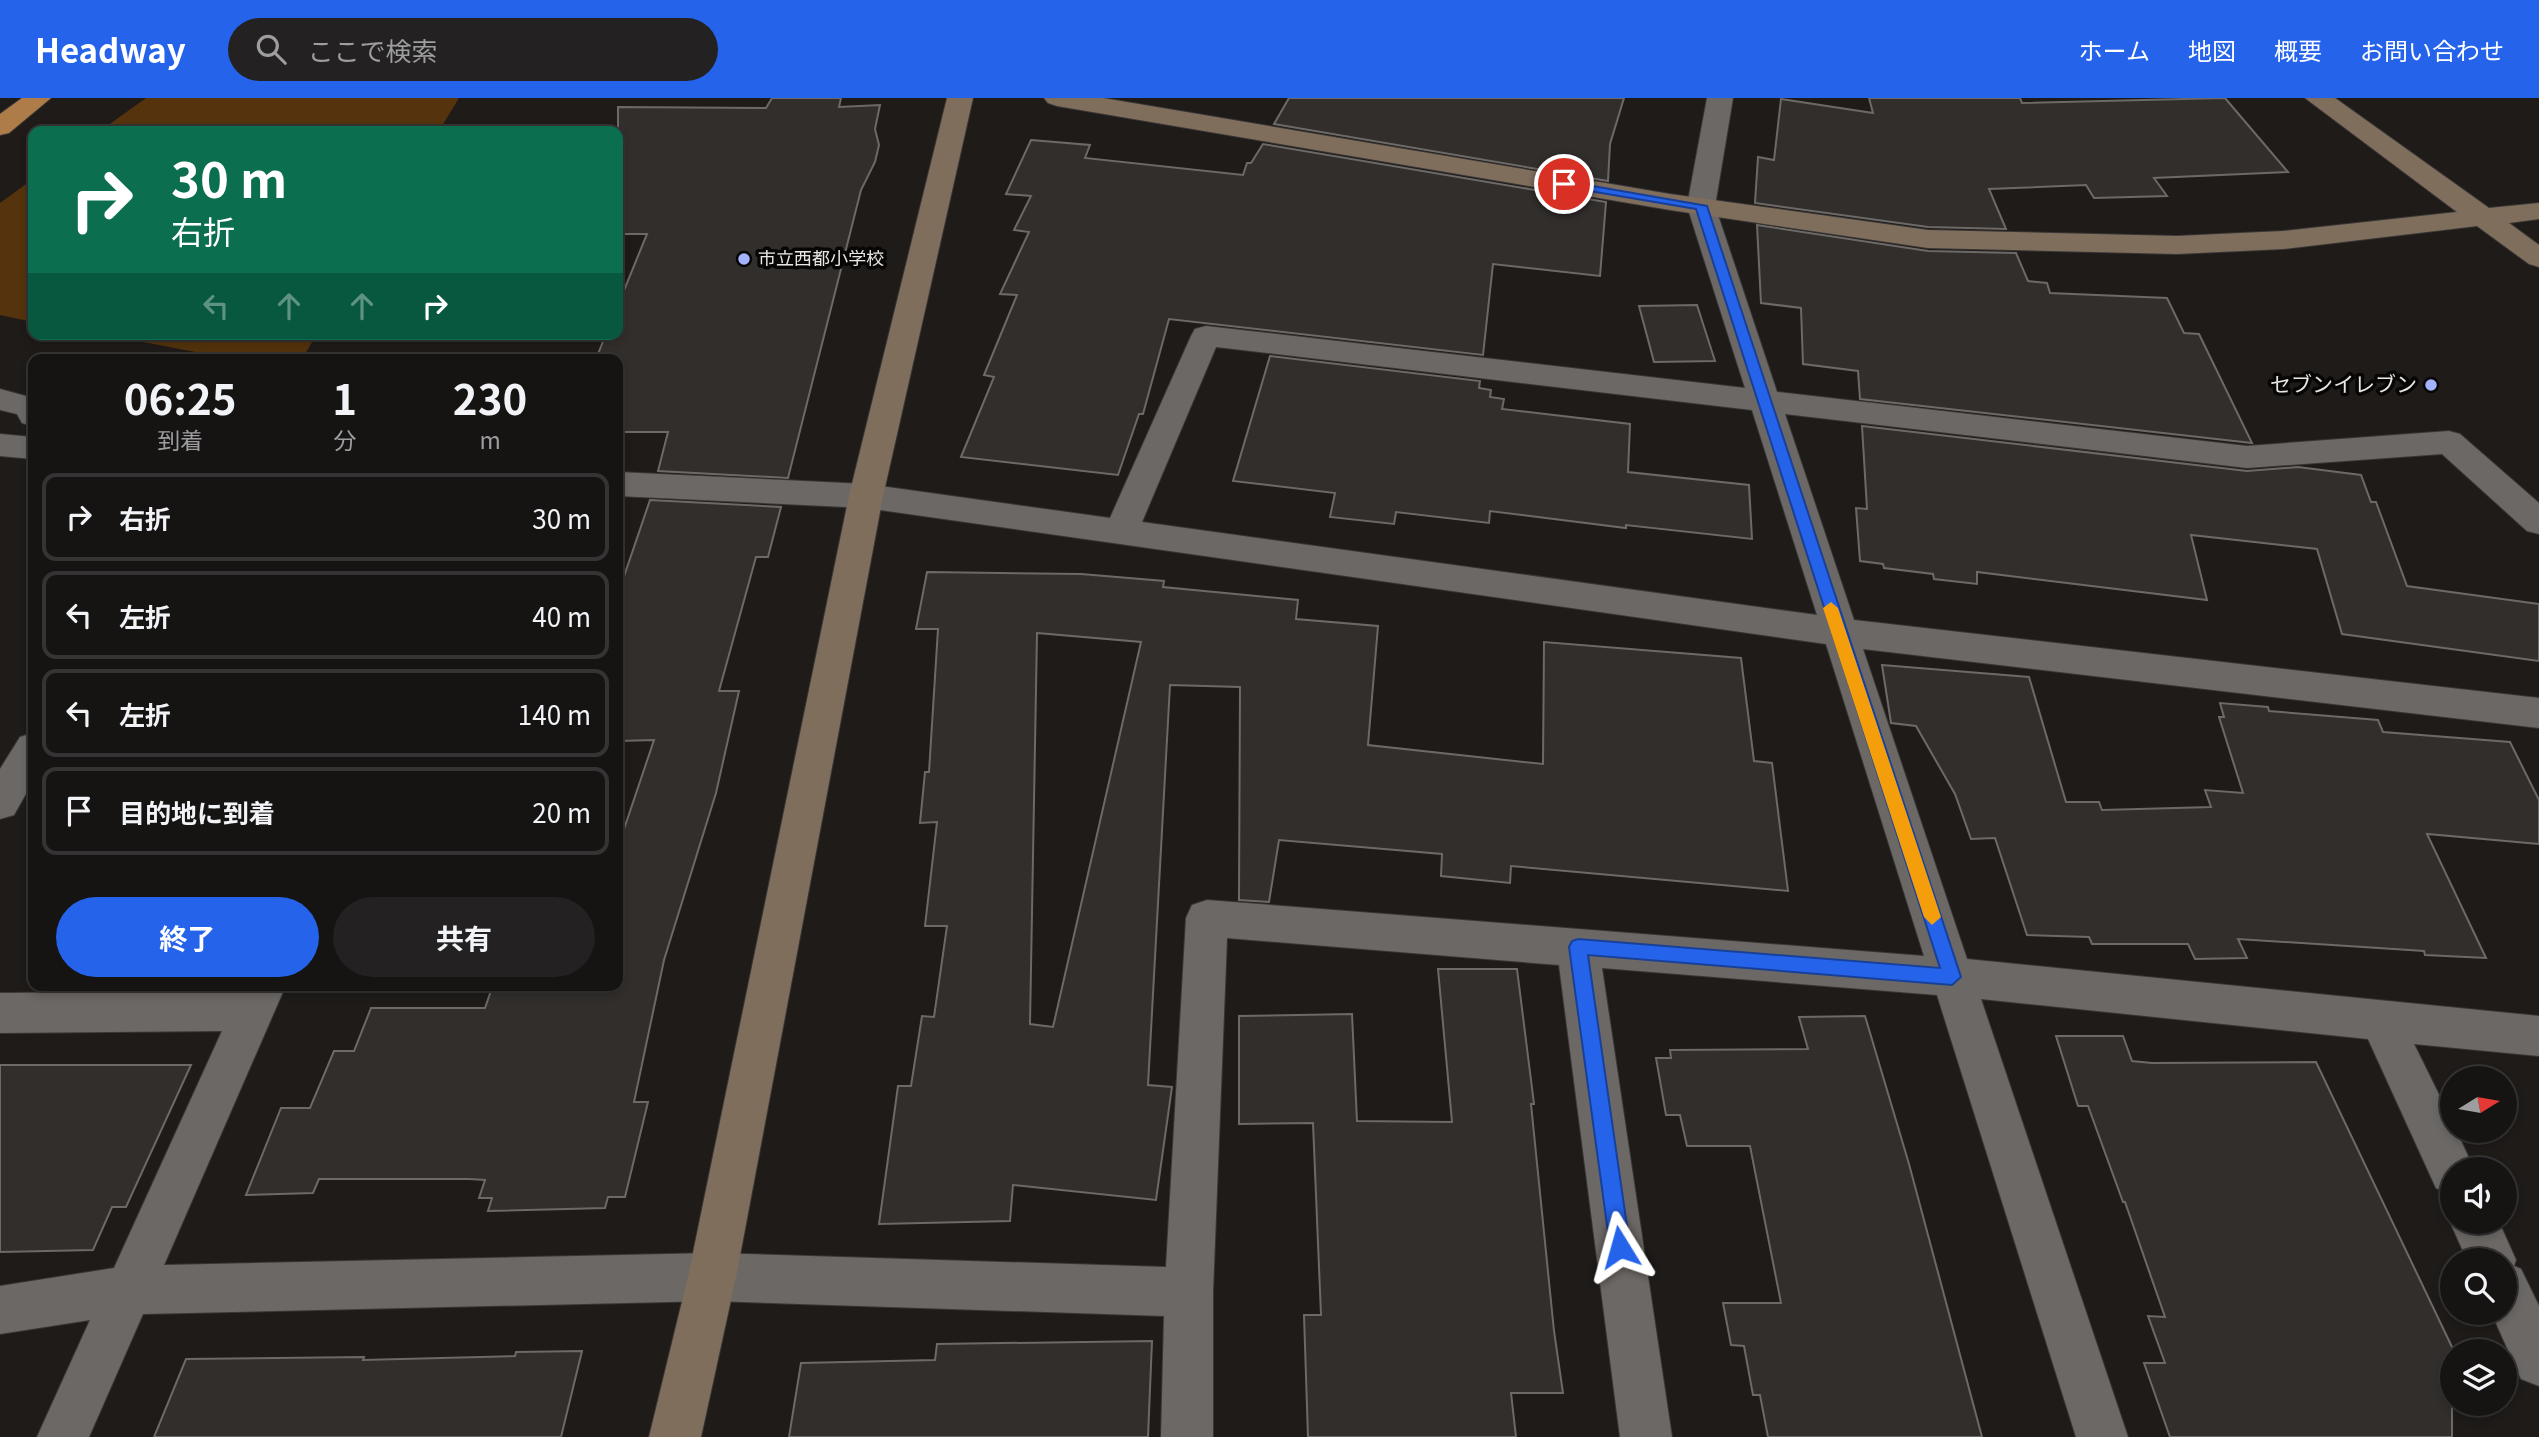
<!DOCTYPE html>
<html lang="ja">
<meta charset="utf-8">
<style>
:root{--surface:#161413;--page:#232121;--text:#f1f3f6;--muted:#9e9ea0;--line:#353333;--accent:#2563eb}
body{margin:0;font-family:Georgia,"Noto Sans JP",serif;background:var(--page);color:var(--text);height:100vh;display:flex;flex-direction:column;font-size:26px;white-space:nowrap}
*{box-sizing:border-box;margin:0}
p{font-size:23px;color:var(--muted)}
.icon{flex:none;width:38px;height:38px;fill:none;stroke:currentColor;stroke-width:2;stroke-linecap:round;stroke-linejoin:round}
.map{position:relative;flex:1;overflow:hidden}
.side{position:absolute;left:28px;top:256px;width:595px;height:637px;display:flex;flex-direction:column;background:var(--surface);border-radius:14px;box-shadow:0 4px 10px #0003,0 0 0 2px var(--line)}
.side>*{flex:none}
.banner{position:absolute;left:28px;top:28px;width:595px;height:214px;border-radius:14px;box-shadow:0 4px 10px #0003,0 0 0 2px var(--line);background:#0b6e4f;color:#fff;overflow:hidden}
.needle{width:46px;rotate:79deg}
.tools{position:absolute;left:2440px;top:968px;display:grid;gap:14px}
.tools a{display:grid;place-items:center;width:77px;height:77px;border-radius:50%;background:var(--surface);box-shadow:0 4px 10px #0003,0 0 0 2px var(--line);font-size:35px}
.pin{position:absolute;display:grid;place-items:center;width:60px;height:60px;color:#fff;margin:-30px;border:4px solid #fff;border-radius:50%;box-shadow:0 2px 7px #0007}
.me{position:absolute;width:77px;margin:-38px;rotate:352deg;stroke-linejoin:round;filter:drop-shadow(0 0 5px #0008)}
.turn{display:flex;align-items:center;gap:24px;height:147px;padding:0 28px;font-size:32px}
.turn .icon{width:91px;height:91px;stroke-width:2.5}
.turn b{display:block;font-size:49px;line-height:60px}
.lanes{display:flex;align-items:center;height:66px;padding:0 28px;background:#0003;justify-content:center;gap:35px;direction:ltr}
.lanes .off{opacity:.35}
.eta{display:flex;justify-content:space-evenly;align-items:center;height:119px;text-align:center}
.eta b{font-size:42px;font-weight:700;line-height:49px}
.primary-button{display:flex;gap:14px;margin-top:auto;padding:14px 28px}
.primary-button a{flex:1;height:80px;border-radius:42px;background:var(--accent);color:#fff;font-size:28px;font-weight:700;line-height:80px;text-align:center}
.primary-button a+a{background:var(--page);color:var(--text)}
ul{padding:0;list-style:none}
li{display:flex;align-items:center;gap:21px;height:88px;margin:0 14px 10px;padding:0 14px;border:4px solid var(--line);border-radius:14px}
li div{flex:1}
li b{display:block;font-size:26px}
li em{font-style:normal}
header{display:flex;align-items:center;gap:42px;box-sizing:border-box;height:98px;padding:0 35px;background:var(--accent);color:#fff}
header strong{font-size:33px}
nav{display:flex;gap:38px;margin-inline-start:auto;font-size:24px}
.search{width:490px;height:63px;background:var(--page);display:flex;align-items:center;gap:18px;box-sizing:border-box;padding:0 24px;border-radius:38px;color:var(--muted);font-size:26px}
.map>svg:first-child{display:block}
.green{fill:#54330d}
.building{fill:#312e2c;stroke:#6d6967;stroke-width:2;fill-rule:evenodd}
.lines{fill:none;stroke-linecap:round;stroke-linejoin:round}
.street-casing{stroke:#393736;stroke-width:2}
.secondary-casing{stroke:#393736;stroke-width:2}
.highway-casing{stroke:#393736;stroke-width:2}
.street{fill:#6c6865;fill-rule:evenodd}
.secondary{fill:#806e5d;fill-rule:evenodd}
.highway{fill:#ae7c49;fill-rule:evenodd}
.route{fill:#2563eb;stroke:#184099;stroke-width:2}
.slow{fill:#f59e0b}
.poi-dot{fill:#a3b2fd;stroke:#070605;stroke-width:2.5}
.labels{text-anchor:middle;stroke-width:7;stroke-linejoin:round;paint-order:stroke}
.far-poi-label{font-size:18px;fill:#e7e6e4;stroke:#070605;text-anchor:start}
.poi-label{font-size:21px;fill:#e7e6e4;stroke:#070605;text-anchor:end}
</style>
<header>
<strong>Headway</strong>
<div class="search"><svg class="icon" aria-label="search" viewBox="0 0 24 24"><circle cx="10" cy="10" r="6"/><path d="M15 15l6 6"/></svg>ここで検索</div>
<nav><a>ホーム</a><a>地図</a><a>概要</a><a>お問い合わせ</a></nav>
</header>
<div class="map">
<svg width="2539" height="1339" viewBox="0 0 2539 1339">
<rect width="100%" height="100%" fill="#1e1b19"/>
<path class="green" d="M146,0H459L439,33H100Z
M33,81V224L0,217V105Z
M101,236H317L302,261H232Z"/>
<path class="building" d="M772,0H841L839,9L880,7L875,31L879,47L875,64L861,92L788,380L658,373L668,334H618V261H596L606,236H618V207L647,136H618V9L766,10Z
M1289,0H1624L1610,46L1608,83L1274,26Z
M1869,0H2020L2022,5L2225,0L2288,74L2154,80L2167,98L2094,100L2086,87L1989,91L2006,131L1928,129L1755,105L1758,59L1774,62L1781,1L1873,15Z
M1031,42L1090,47L1085,60L1243,77L1247,65H1251L1263,46L1606,104L1600,178L1493,166L1483,257L1169,221L1143,316H1139L1118,377L961,359L994,279L984,277L1017,197L1000,196L1029,134L1014,132L1031,98L1006,96Z
M1757,127L1928,153L2016,155L2028,183L2047,185L2050,195L2167,200L2184,235L2199,236L2252,345L1860,301L1858,273L1803,266L1801,210L1761,205Z
M1697,207L1715,263L1654,264L1639,208Z
M1270,258L1480,283L1479,290L1491,292L1490,299L1504,301L1502,311L1630,326L1628,374L1749,387L1752,441L1626,427V430L1490,413L1489,425L1396,414L1394,426L1330,419L1335,395L1233,383Z
M1862,328L2247,373L2298,369L2361,377L2371,404H2376L2407,488L2539,506V563L2342,536L2317,451L2191,437L2207,502L1977,474V486L1934,481L1933,476L1884,470L1883,466L1860,463L1856,410L1867,411Z
M650,402L781,409L768,459H756L719,593H739L716,695L664,862L634,1004H648L625,1099H608L605,1110L488,1113L492,1100H479L485,1082L469,1081H319L313,1095L246,1097L281,1010H310L334,953H354L371,910H485L493,887H618V749L654,642L618,643V496Z
M927,474L1081,476L1164,483L1163,489L1298,502L1296,521L1378,528L1368,647L1543,666L1544,544L1741,560L1754,663L1772,665L1788,793L1511,768L1510,785L1441,778L1442,756L1279,742L1269,804L1239,802L1240,589L1170,587L1148,987L1172,989L1156,1102L1013,1087L1010,1123L879,1126L898,988H911L922,918L934,919L947,828H925L937,724L920,725L925,674H929L938,531H916ZM1037,535L1141,544L1053,929L1030,926Z
M1882,567L2029,579L2066,704H2099L2102,712L2211,709L2205,692L2243,695L2219,619H2224L2220,605L2268,609L2269,613L2378,622L2383,634L2510,644L2539,702V746L2427,736L2486,860L2425,857L2424,853L2238,841L2247,860L2195,861L2188,846H2092L2089,839L2027,837L1995,740L1971,741L1955,696L1916,628L1891,625Z
M1438,871H1517L1534,1006H1531L1554,1233L1563,1295H1511L1516,1339H1308L1304,1217H1321L1313,1025L1239,1026V918L1352,916L1357,1023L1452,1024Z
M1865,918L1909,1066L1982,1339H1768L1760,1297H1753L1744,1248L1731,1247L1723,1205H1781L1750,1048H1687L1680,1017H1666L1656,960H1671L1670,952L1808,951L1799,919Z
M2056,938H2123L2132,963L2152,965L2316,964L2452,1249V1339H2170L2144,1265H2165L2148,1218L2165,1219L2125,1104H2123L2088,1008H2078Z
M0,967H191L126,1109H112L93,1152L0,1154Z
M1152,1243L1148,1339H789L801,1265L935,1262L937,1246Z
M582,1253L561,1339H154L186,1261L364,1259L363,1262L515,1258L516,1254Z"/>
<g class="lines">
<g class="street-casing">
<path id="street" d="M1707,0H1733L1715,108L1777,294L2247,348L2449,333L2460,336L2539,405V436L2527,433L2442,356L2247,370L1785,316L1854,522L2539,600V630L1863,551L1967,861L2539,918V958L2414,946L2452,1023V1032H2456L2474,1071H2452V1097L2436,1090L2368,941L1981,901L2128,1339H2076L1937,897L1602,870L1672,1339H1620L1559,867L1227,840L1213,1194V1339H1161L1164,1218L712,1203L143,1216L89,1339H37L90,1222L0,1236V1188L114,1170L222,933L0,935V895L241,893L244,887H286L164,1167L712,1155L1166,1169L1186,820L1192,807L1207,802L1924,858L1826,546L866,410L618,398V374L866,386L1110,420L1191,238L1195,231L1206,228L1745,290L1687,108ZM1216,249L1752,312L1817,517L1142,424Z
M0,291L33,300V328L22,325L17,316L0,312Z
M0,336L33,339V361L0,358Z
M33,635V683L14,717L0,721V671L20,639Z
M2452,1121V1124H2499L2516,1162L2514,1168L2521,1171L2539,1208V1288L2521,1281L2491,1214H2504V1162H2467L2450,1124Z"/>
</g>
<g class="secondary-casing">
<path id="secondary" d="M947,0H973L883,398L736,1179L701,1339H649L688,1179L849,398Z
M1044,0H1103L1670,96L1928,132L2177,138L2283,133L2457,114L2305,0H2335L2489,110L2539,105V121L2509,125L2539,147V169L2529,166L2477,128L2283,151L2177,156L1928,150L1670,112L1057,8L1048,5Z"/>
</g>
<g class="highway-casing">
<path id="highway" d="M22,0H51L9,35L0,37V16Z"/>
</g>
<use href="#street" class="street"/>
<use href="#secondary" class="secondary"/>
<use href="#highway" class="highway"/>
</g>
<path class="route" d="M1564,83L1707,108L1961,879L1952,887L1588,857L1630,1149L1627,1156L1620,1158L1613,1156L1610,1149L1569,849L1572,843L1578,841L1940,870L1696,111L1560,88L1558,86Z"/>
<path class="slow" d="M1831,504L1838,510L1941,819L1932,827L1924,819L1823,510Z"/>
<g class="poi-dot">
<circle cx="744" cy="161" r="7"/>
<circle cx="2431" cy="287" r="7"/>
</g>
<g class="labels">
<g class="far-poi-label">
<text x="758" y="167">市立西都小学校</text>
</g>
<g class="poi-label">
<text x="2417" y="294">セブンイレブン</text>
</g>
</g>
</svg>
<div class="tools">
<a><svg class="needle" viewBox="-14 -14 28 28"><path d="M0-13l5 13h-10z" fill="#e53935"/><path d="M0 13l5-13h-10z" fill="#9e9ea0"/></svg></a>
<a><svg class="icon" aria-label="sound" viewBox="0 0 24 24"><path d="M4 9h4l5-4v14l-5-4H4zM17 9q2 3 0 6"/></svg></a>
<a><svg class="icon" aria-label="search" viewBox="0 0 24 24"><circle cx="10" cy="10" r="6"/><path d="M15 15l6 6"/></svg></a>
<a><svg class="icon" aria-label="layers" viewBox="0 0 24 24"><path d="M12 4l9 5-9 5-9-5zM3 14l9 5 9-5"/></svg></a>
</div>
<div class="pin" style="left:1564px;top:86px;background:#d93025"><svg class="icon" aria-label="arrive" viewBox="0 0 24 24"><path d="M6 21V4h12l-3 4 3 4H6"/></svg></div>
<svg class="me" style="left:1620px;top:1149px" viewBox="-20 -20 40 40"><path d="M0-17L14 15 0 8-14 15z" fill="#2563eb" stroke="#fff" stroke-width="4"/></svg>
<div class="banner">
<div class="turn"><svg class="icon" aria-label="right" viewBox="0 0 24 24"><path d="M7 20v-9h11M14 6l5 5-5 5"/></svg><div><b>30 m</b>右折</div></div>
<div class="lanes"><svg class="icon off" aria-label="left" viewBox="0 0 24 24"><path d="M17 20v-9H6M10 6l-5 5 5 5"/></svg><svg class="icon off" aria-label="ahead" viewBox="0 0 24 24"><path d="M12 20V5M6 11l6-6 6 6"/></svg><svg class="icon off" aria-label="ahead" viewBox="0 0 24 24"><path d="M12 20V5M6 11l6-6 6 6"/></svg><svg class="icon" aria-label="right" viewBox="0 0 24 24"><path d="M7 20v-9h11M14 6l5 5-5 5"/></svg></div>
</div>
<section class="side">
<div class="eta">
<div><b>06:25</b><p>到着</p></div>
<div><b>1</b><p>分</p></div>
<div><b>230</b><p>m</p></div>
</div>
<ul>
<li><svg class="icon" aria-label="right" viewBox="0 0 24 24"><path d="M7 20v-9h11M14 6l5 5-5 5"/></svg><div><b>右折</b></div><em>30 m</em></li>
<li><svg class="icon" aria-label="left" viewBox="0 0 24 24"><path d="M17 20v-9H6M10 6l-5 5 5 5"/></svg><div><b>左折</b></div><em>40 m</em></li>
<li><svg class="icon" aria-label="left" viewBox="0 0 24 24"><path d="M17 20v-9H6M10 6l-5 5 5 5"/></svg><div><b>左折</b></div><em>140 m</em></li>
<li><svg class="icon" aria-label="arrive" viewBox="0 0 24 24"><path d="M6 21V4h12l-3 4 3 4H6"/></svg><div><b>目的地に到着</b></div><em>20 m</em></li>
</ul>
<div class="primary-button"><a>終了</a><a>共有</a></div>
</section>
</div>
